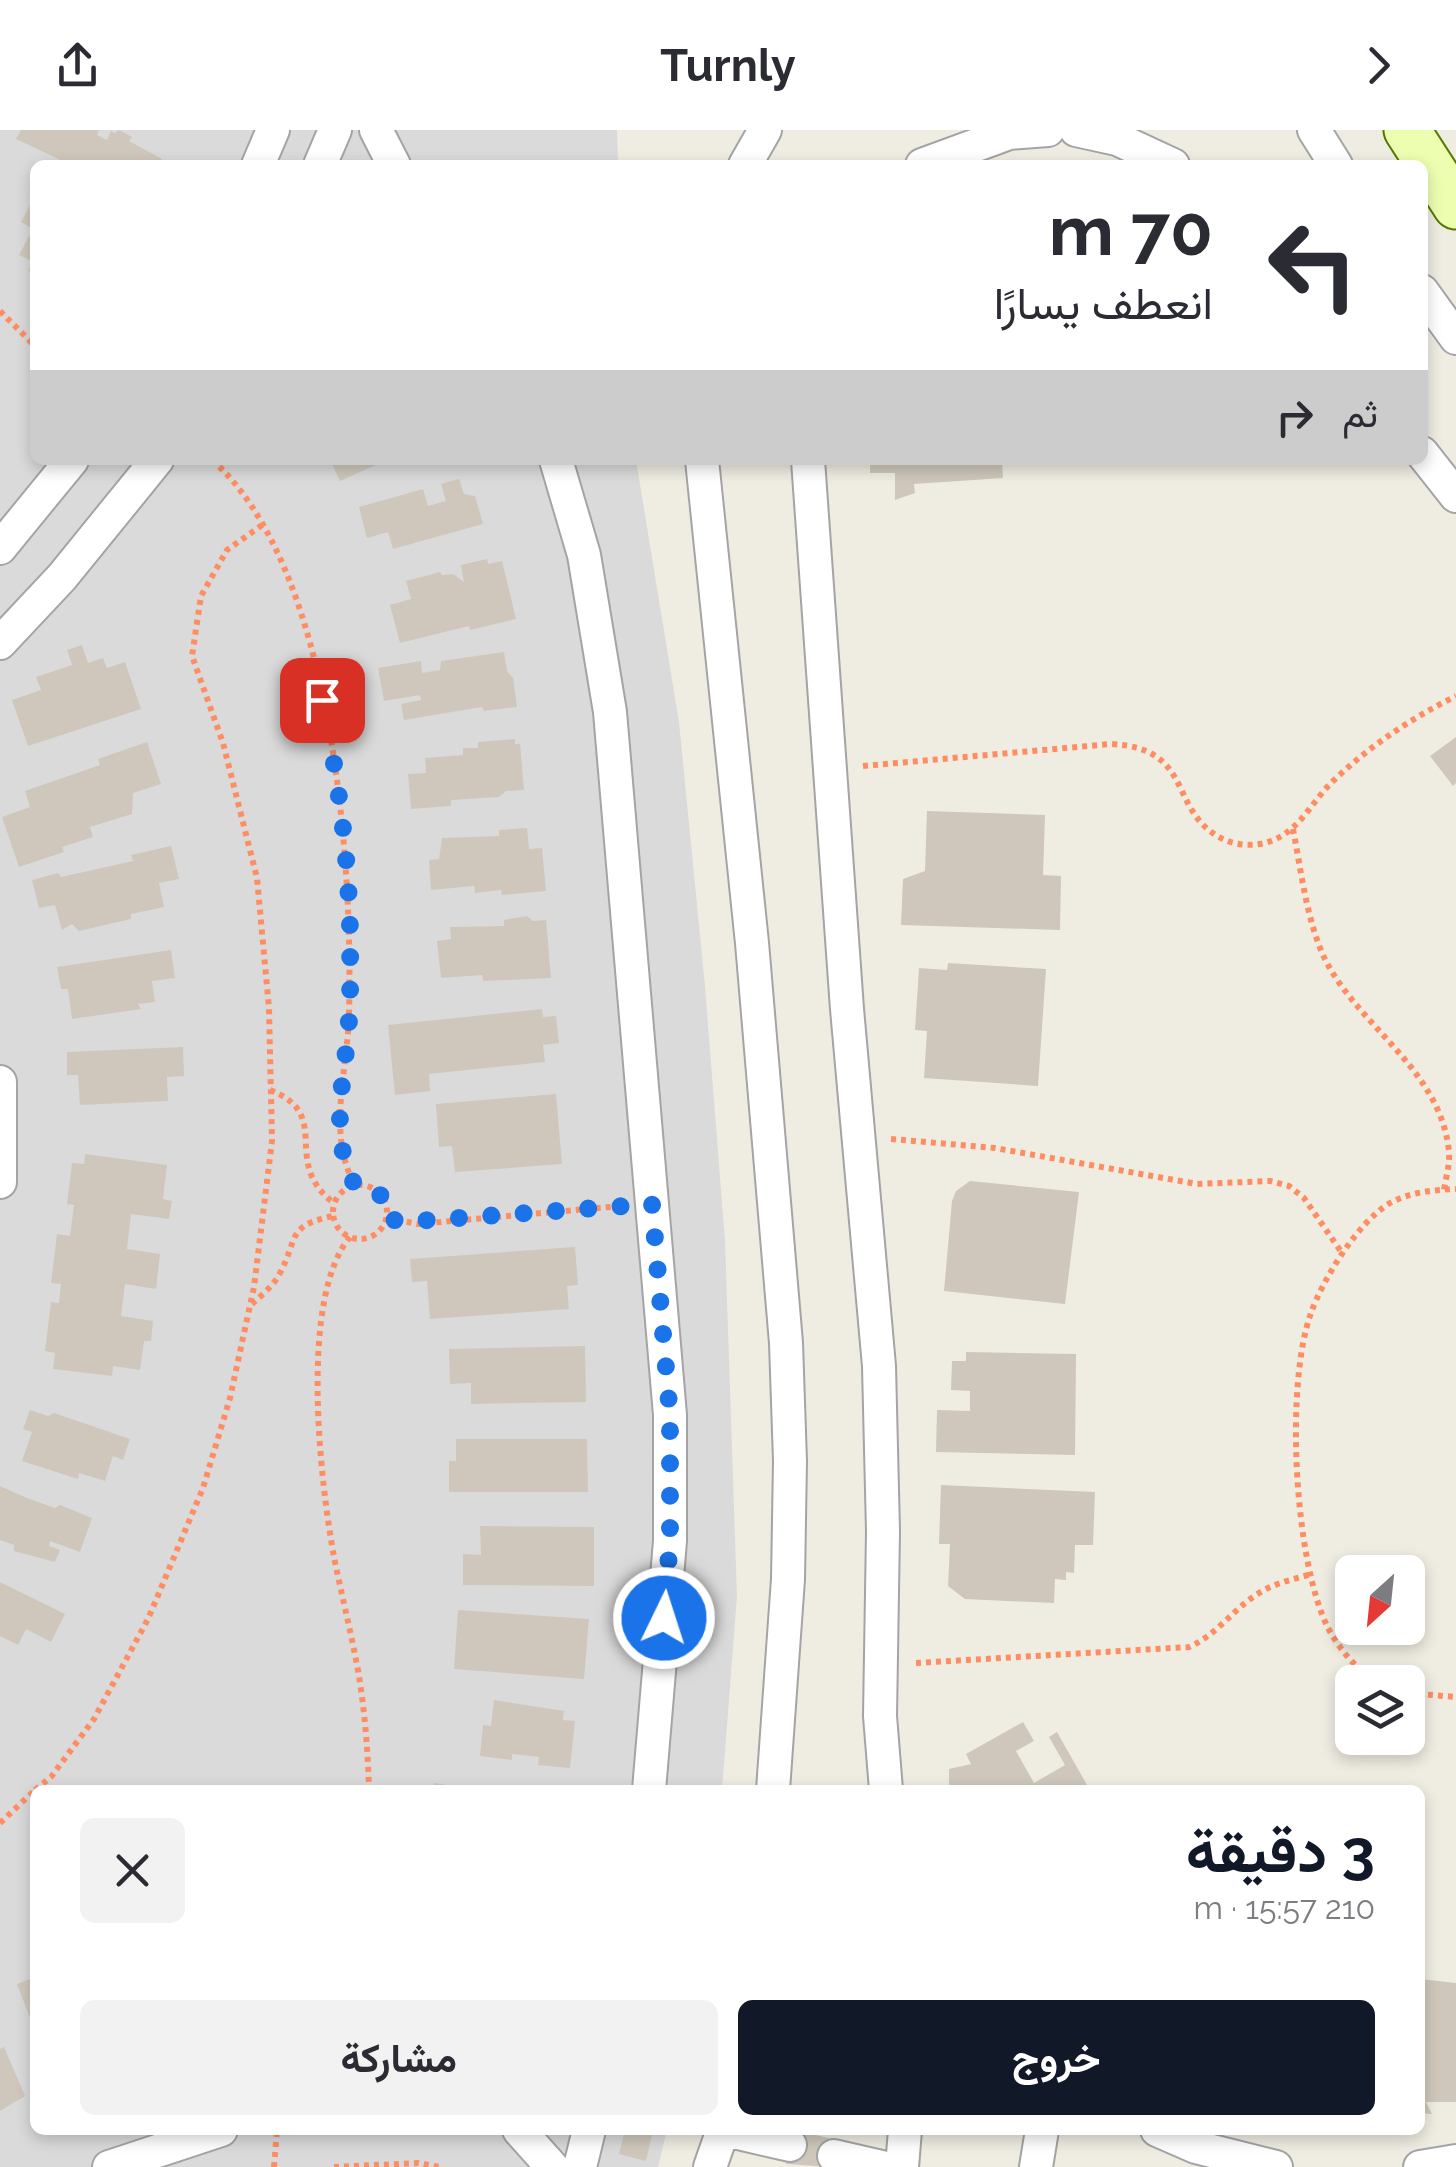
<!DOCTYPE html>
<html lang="ar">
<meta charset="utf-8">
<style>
:root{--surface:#fff;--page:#f2f2f3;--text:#2b2b33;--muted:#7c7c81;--accent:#111827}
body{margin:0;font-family:Raleway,Vazirmatn,sans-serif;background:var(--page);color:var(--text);direction:rtl;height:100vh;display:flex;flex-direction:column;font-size:38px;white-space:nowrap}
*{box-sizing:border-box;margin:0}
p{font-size:32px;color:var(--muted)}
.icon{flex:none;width:55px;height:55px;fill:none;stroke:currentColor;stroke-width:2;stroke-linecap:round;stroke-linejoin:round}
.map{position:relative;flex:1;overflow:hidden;direction:ltr}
.sheet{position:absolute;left:30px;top:1655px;width:1395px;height:350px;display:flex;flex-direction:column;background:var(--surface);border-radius:15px;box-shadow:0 5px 15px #0003;direction:rtl}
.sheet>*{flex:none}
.guide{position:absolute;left:30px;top:30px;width:1398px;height:305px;border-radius:15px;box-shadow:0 5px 15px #0003;direction:rtl;background:#fff;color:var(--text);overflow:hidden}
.needle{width:65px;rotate:207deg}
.fabs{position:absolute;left:1335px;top:1425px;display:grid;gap:20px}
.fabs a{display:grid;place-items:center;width:90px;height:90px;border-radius:15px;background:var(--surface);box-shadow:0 5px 15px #0003;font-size:50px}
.pin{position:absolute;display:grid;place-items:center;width:85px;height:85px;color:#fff;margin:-42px;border-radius:20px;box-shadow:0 5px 15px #0006}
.me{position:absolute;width:110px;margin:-55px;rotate:4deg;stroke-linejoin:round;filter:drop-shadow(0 0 8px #0008)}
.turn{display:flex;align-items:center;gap:35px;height:210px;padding:0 50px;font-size:45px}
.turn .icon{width:130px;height:130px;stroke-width:2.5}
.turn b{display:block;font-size:70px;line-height:85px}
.then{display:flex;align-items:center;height:95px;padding:0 50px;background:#0003;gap:20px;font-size:38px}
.round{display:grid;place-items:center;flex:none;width:105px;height:105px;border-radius:15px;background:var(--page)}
.overview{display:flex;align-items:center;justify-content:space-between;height:170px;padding:0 50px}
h1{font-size:60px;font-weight:700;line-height:75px;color:var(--accent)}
.cta{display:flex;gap:20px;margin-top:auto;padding:20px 50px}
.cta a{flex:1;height:115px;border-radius:15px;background:var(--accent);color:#fff;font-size:40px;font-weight:700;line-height:115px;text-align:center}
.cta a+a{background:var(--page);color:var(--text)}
header{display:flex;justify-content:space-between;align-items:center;height:130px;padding:0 50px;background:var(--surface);font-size:45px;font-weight:700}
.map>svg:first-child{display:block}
.residential{fill:#dbdada}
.building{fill:#cfc7bb}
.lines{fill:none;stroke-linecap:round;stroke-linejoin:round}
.street-casing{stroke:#a4a4a4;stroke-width:36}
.secondary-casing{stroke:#577800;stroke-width:49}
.path{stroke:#ff8d63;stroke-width:6;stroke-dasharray:5 5;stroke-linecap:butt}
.street{stroke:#fff;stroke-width:32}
.secondary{stroke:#edfeb1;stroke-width:45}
.route{stroke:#1a73e8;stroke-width:18;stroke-dasharray:0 32.4}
</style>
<header><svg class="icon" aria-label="forward" viewBox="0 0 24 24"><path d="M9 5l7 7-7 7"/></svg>Turnly<svg class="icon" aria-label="share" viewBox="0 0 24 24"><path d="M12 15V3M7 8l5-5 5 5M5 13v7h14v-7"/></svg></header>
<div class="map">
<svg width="1456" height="2037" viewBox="0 0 1456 2037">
<rect width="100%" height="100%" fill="#efede2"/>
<path class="residential" d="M0,0H617L618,35H35V330H636L679,592L705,856L725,1111L737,1466L722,1660H35V2000H667L658,2037H0Z"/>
<path class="building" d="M21,0H99L97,5L107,10L111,1L115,3L119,0L132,7L129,11L162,29L159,35H71L16,9Z
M35,66V144L28,141L33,132L19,125L33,99L21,92Z
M330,330H387L340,351Z
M870,330H1002L1003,348L914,354L915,363L895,370V343H870Z
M459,349L464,364L475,366L483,394L393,419L388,402L367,408L359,377L423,359L428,376L446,371L441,354Z
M487,429L488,434L502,431L516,489L470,500L469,496L400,513L390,475L411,469L406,451L440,442L442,445L453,444L464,452L461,435Z
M82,515L88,533L103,528L107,538L125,532L141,579L28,616L12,570L41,560L36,547L72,535L67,520Z
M504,522L507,541L513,548L517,577L484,581L482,577L404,590L401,574L421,570L420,565L384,571L378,538L421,531L422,543L440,540L441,531Z
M1456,607V653L1453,656L1430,626Z
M515,609V614H520L524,660L506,661L499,667L451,670V676L411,679L408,644L426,643L425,628L463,625V618H478V612Z
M147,612L161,654L133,663L132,684L90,697L93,707L62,717L64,722L19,737L2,687L30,677L25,661L100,635L98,629Z
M927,681L1045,685L1043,745L1061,746L1060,800L901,795L903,749L925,741Z
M527,698L529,719L542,718L546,761L502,765L501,760L475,763L474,756L431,760L429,730L439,729L442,708L499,706V700Z
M171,716L179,749L159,753L164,777L131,784V789L79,801L72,794L62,800L55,775L39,778L32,750L58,743L61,747L133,731L131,725Z
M527,786L533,791L546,790L551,848L483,851L482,845L441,848L437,811L451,809L450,797L504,796V790Z
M171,820L175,848L152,851L155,872L138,874L141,879L72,889L68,859H61L57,837Z
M948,833L1046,839L1038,956L924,948L927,901L915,900L919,838L947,840Z
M542,879L543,887L556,886L559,913L543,915L545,932L429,944L430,961L395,965L388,895Z
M183,917L184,946L167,947L168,971L80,975L78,945H67V922Z
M556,964L562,1034L455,1042L452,1016L439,1017L436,974Z
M85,1024L167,1035L163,1069L172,1071L169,1089L131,1084L127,1119L160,1124L156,1159L125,1154L121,1186L153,1191L151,1211H144L140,1240L113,1236L112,1246L53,1239L55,1223L45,1221L51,1172L59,1173L61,1154L51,1153L57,1104L70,1106L74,1075L67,1074L72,1033L84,1034Z
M970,1051L1079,1062L1065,1174L944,1161L952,1071L956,1061Z
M575,1117L578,1155L567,1156L569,1179L430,1189L427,1151L412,1152L410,1129Z
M585,1216L586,1272L471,1274V1253L450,1254L449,1219Z
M966,1222L1076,1224L1075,1325L936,1322L937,1280L970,1281V1261L951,1260L952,1231H966Z
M30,1280L48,1286L54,1283L130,1309L123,1330L113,1326L105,1351L79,1343L78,1349L22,1331L32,1302L23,1299Z
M456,1309H587L588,1362H449V1331H456Z
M941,1355L1095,1362L1093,1415H1075L1074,1443L1066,1442V1450L1055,1449L1054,1473L965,1469L948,1456L950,1414H939Z
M0,1356L27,1368L55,1378L60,1375L92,1388L80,1422L50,1411L49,1416L60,1420L55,1432L14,1421V1415L0,1410Z
M480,1396L594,1397V1456L463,1455V1424L481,1425Z
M0,1452L65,1484L51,1512L26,1499L18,1515L0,1506Z
M458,1480L589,1489L584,1549L454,1539Z
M494,1570L564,1581L563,1590L575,1591L570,1638L538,1635L539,1627L512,1624V1630L480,1626L483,1595L491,1596Z
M1023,1592L1034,1611L1016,1621L1034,1653L1065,1635L1049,1607L1057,1602L1087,1655L1083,1660L949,1659V1639L971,1634L966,1624Z
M434,1653L466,1658V1660H433Z
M35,1847V1901L17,1854Z
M1420,1849L1456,1853V1972H1426L1432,1984L1420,1983Z
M4,1917L25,1966L0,1981V1919Z
M625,2000H653L646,2031L619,2024Z
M794,2000L837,2010L831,2037L786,2034Z"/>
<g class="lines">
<g class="street-casing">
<path id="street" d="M376,0L394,35
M1076,0L1117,9L1173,35
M1314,0L1336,35
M258,35L273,0
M320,35L335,0
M745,35L765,0
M922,35L1009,3L1048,0
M1422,161L1456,208
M1422,323L1456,366
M556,330L584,425L610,582L670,1285V1411L649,1660
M702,330L752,813L786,1213L790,1331L788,1449L773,1660
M808,330L847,879L879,1236L883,1401L880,1586L886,1660
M0,418L72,330
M0,513L62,447L157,330
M0,952V1052
M519,2000L552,2037
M725,2000L790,2015
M1157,2000L1196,2017L1276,2037
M834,2026L882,2037
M109,2037L221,2000
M580,2037L589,2000
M710,2037L723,2000
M902,2037L905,2000
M1036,2037L1042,2000
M1420,2037L1456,2031"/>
</g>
<g class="secondary-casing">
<path id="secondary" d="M1407,0L1456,76"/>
</g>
<path class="path" d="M0,181L35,216
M212,330C333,436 353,730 349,884C348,939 326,1004 355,1055
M863,636L1111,614C1194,618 1168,678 1219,707C1234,716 1256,717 1271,711C1299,701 1312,672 1331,653C1368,617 1410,589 1456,566
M1293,699C1301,740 1306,786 1323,825C1356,896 1441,938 1449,1022C1450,1034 1446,1047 1444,1060
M270,960C335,985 279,1032 334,1073
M891,1009L995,1018L1197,1054L1270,1051L1289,1056L1304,1068L1342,1123
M333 1082a27 27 0 1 1 54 0a27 27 0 1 1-54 0Z
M387,1088L418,1094L621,1076
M350,1107C299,1168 320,1350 334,1427C342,1467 352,1506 359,1546C365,1584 368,1622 369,1660
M252,1174C262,1165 274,1155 280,1143C299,1107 286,1096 333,1086
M916,1533L1189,1517C1217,1505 1233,1479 1259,1463C1275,1453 1294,1449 1312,1444
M1379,1552C1357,1541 1340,1520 1328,1498C1294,1430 1285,1254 1311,1183C1323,1149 1358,1092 1390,1073C1410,1062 1434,1060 1456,1059
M1408,1563L1456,1567
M35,1660L51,1647L94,1589L148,1489L203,1358L230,1268L254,1157L272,1011L269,878L257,748L223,613L192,526L201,466L227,420L265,393
M0,1693L35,1660
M274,2037L277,2000
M334,2037L418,2033L440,2037"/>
<use href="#street" class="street"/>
<use href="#secondary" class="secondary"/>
</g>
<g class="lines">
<path class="route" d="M322,570C338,646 348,721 350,798C350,828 351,860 349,890C346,943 327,1006 355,1055H365L383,1067L387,1088L402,1092L652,1074L670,1285V1411L664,1488"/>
</g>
</svg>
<div class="fabs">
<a><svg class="needle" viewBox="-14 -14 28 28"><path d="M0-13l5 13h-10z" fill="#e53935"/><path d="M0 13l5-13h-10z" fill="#7c7c81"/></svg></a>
<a><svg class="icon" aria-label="layers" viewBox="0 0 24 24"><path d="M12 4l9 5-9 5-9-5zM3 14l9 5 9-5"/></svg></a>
</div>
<div class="pin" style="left:322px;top:570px;background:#d93025"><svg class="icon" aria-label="arrive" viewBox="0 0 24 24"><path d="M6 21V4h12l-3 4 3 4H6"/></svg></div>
<svg class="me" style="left:664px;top:1488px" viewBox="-20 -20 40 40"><circle r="17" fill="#1a73e8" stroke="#fff" stroke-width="3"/><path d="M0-11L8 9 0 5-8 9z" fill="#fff"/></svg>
<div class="guide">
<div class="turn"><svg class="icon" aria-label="left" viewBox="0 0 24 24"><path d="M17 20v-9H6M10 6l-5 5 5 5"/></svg><div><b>70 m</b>انعطف يسارًا</div></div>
<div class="then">ثم<svg class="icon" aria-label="right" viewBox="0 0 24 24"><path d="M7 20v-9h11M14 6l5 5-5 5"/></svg></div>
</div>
<section class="sheet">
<div class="overview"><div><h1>3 دقيقة</h1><p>210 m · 15:57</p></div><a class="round"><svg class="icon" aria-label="close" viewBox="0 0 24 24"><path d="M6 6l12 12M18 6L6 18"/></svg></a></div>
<div class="cta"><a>خروج</a><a>مشاركة</a></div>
</section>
</div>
